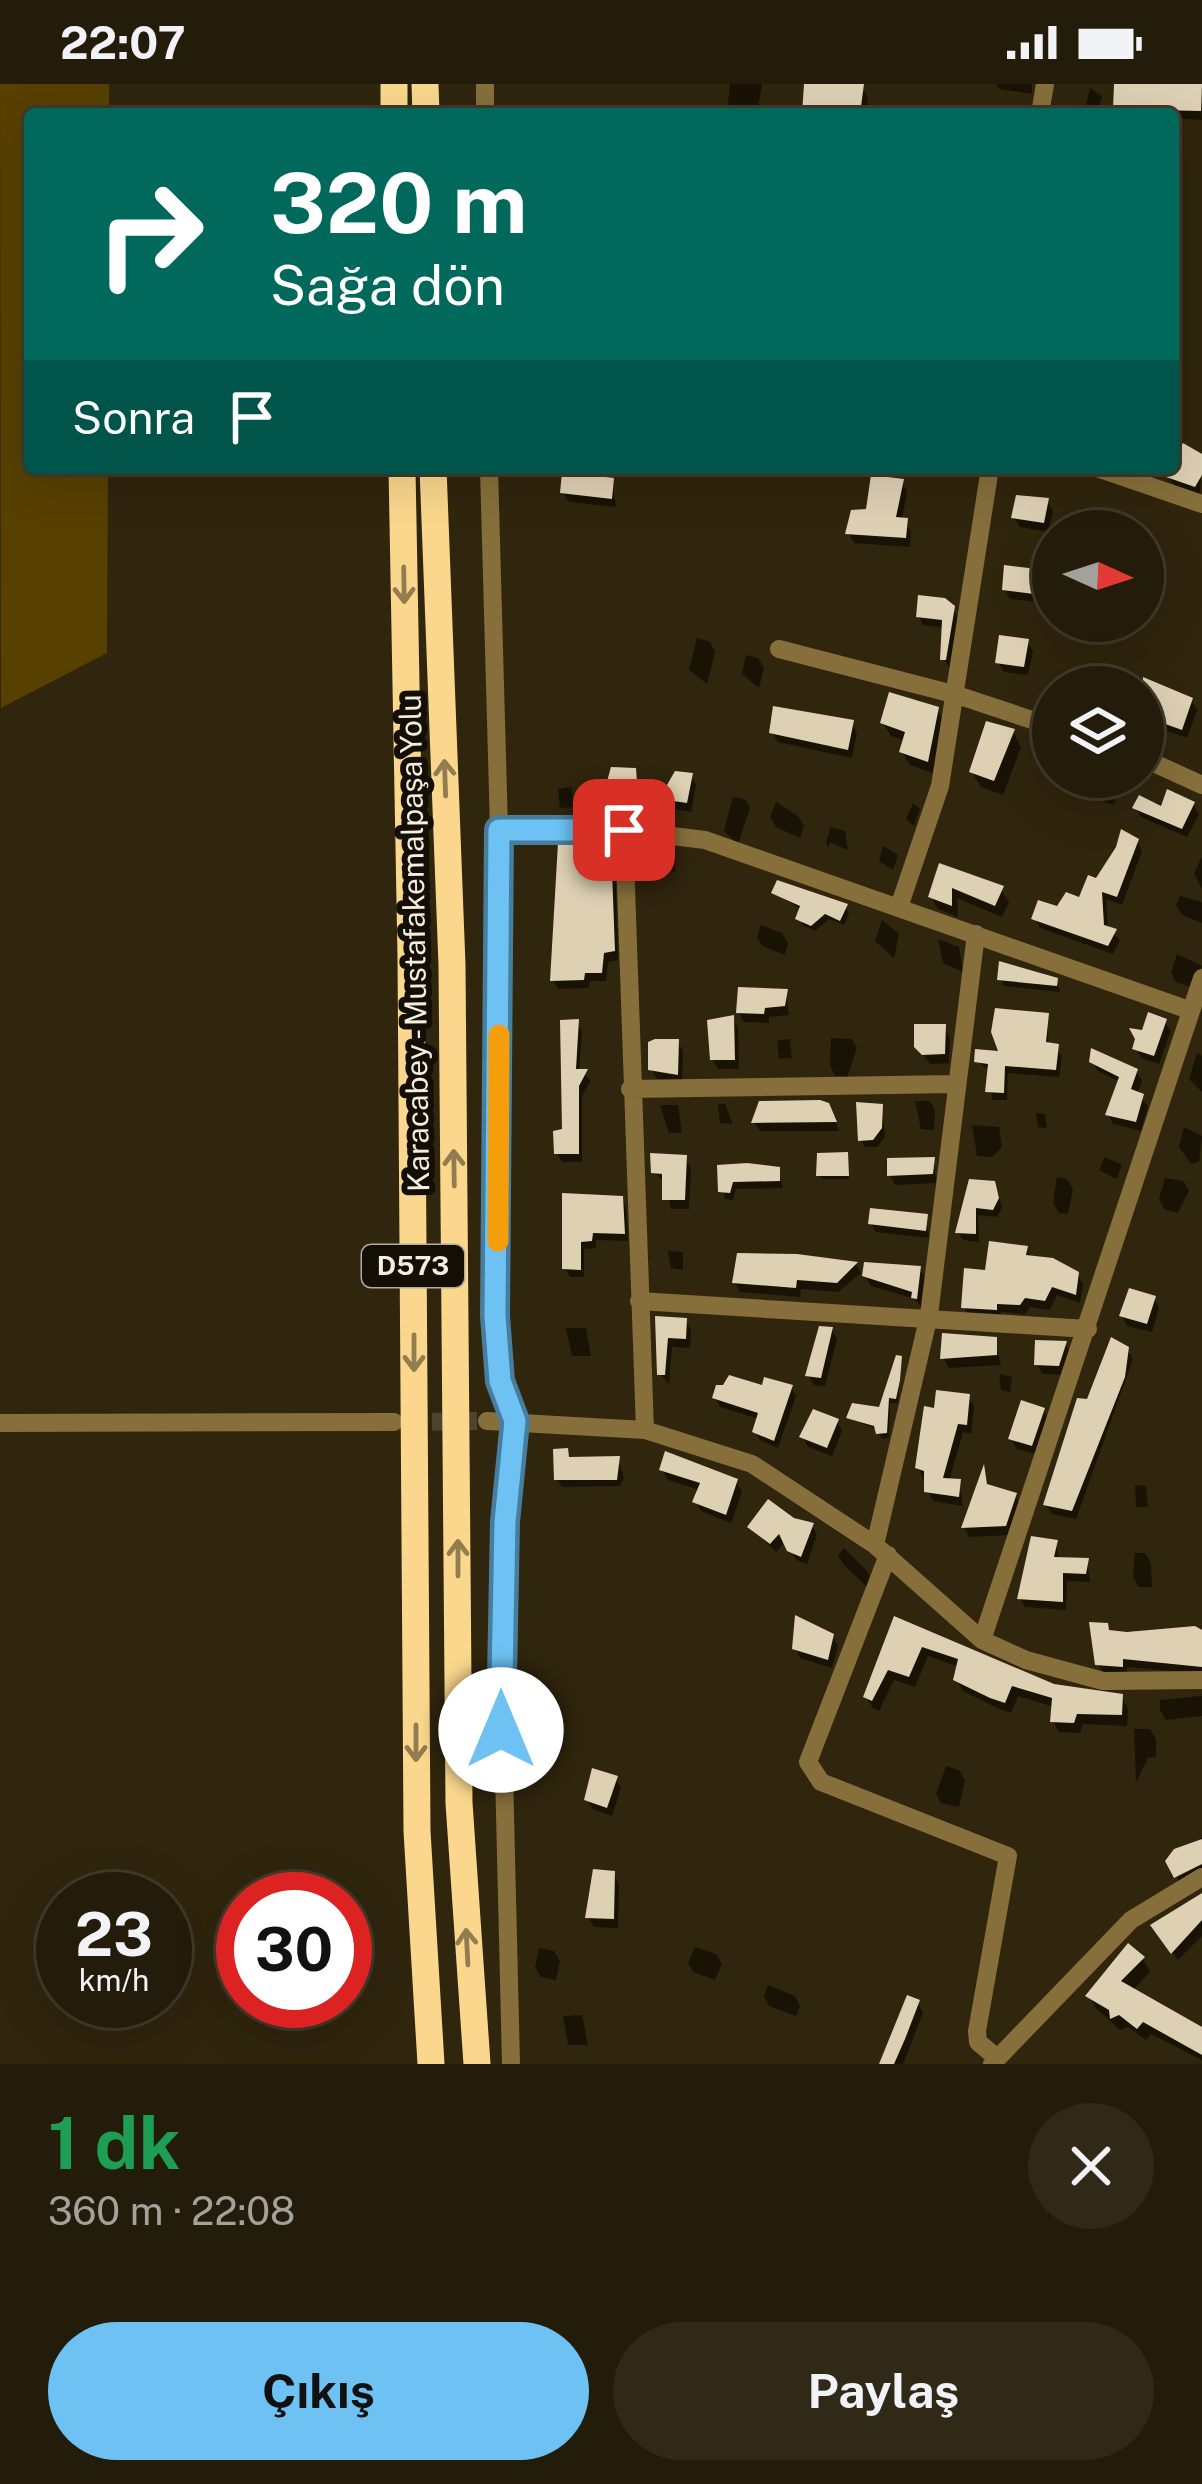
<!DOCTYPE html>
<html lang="tr">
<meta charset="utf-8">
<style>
:root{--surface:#241c0a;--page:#302918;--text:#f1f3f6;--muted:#a3a19c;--line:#413a2b;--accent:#6dc2f3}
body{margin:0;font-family:"Public Sans",sans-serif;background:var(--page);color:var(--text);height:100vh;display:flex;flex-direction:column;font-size:45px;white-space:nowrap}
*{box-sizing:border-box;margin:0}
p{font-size:39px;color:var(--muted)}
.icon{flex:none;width:66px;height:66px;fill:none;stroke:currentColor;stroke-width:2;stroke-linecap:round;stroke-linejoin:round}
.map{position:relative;height:1980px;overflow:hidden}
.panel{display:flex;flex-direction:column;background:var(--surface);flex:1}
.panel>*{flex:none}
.guide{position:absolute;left:24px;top:24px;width:1155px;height:366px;border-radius:12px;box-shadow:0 12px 48px #0002,0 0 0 3px var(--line);background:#00695c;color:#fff;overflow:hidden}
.needle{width:78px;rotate:93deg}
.tools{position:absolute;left:1032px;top:426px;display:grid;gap:24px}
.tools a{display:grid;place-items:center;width:132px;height:132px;border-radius:50%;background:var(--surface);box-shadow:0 12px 48px #0002,0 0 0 3px var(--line);font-size:60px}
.speed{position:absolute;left:36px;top:1788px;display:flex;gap:24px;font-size:60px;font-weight:700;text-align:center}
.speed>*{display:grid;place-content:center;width:156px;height:156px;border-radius:50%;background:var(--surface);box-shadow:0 12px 48px #0002,0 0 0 3px var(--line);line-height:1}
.speed small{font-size:30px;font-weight:400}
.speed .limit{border:18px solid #d22;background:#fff;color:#111}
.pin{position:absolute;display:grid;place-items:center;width:102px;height:102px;color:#fff;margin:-51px;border-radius:24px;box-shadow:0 6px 18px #0006}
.me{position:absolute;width:132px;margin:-66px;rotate:0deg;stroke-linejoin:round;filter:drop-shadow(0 0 9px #0008)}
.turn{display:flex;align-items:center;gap:42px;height:252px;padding:0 48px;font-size:54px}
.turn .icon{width:156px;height:156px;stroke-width:2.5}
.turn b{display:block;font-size:84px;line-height:102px}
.then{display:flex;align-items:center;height:114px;padding:0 48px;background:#0003;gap:24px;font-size:45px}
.round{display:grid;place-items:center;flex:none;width:126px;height:126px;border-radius:63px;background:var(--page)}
.overview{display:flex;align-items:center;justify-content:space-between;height:204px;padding:0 48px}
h1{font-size:72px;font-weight:700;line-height:90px;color:#1e9e55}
.action{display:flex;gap:24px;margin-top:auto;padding:24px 48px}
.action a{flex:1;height:138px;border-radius:72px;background:var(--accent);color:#111;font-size:48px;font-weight:700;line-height:138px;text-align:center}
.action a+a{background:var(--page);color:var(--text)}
.status{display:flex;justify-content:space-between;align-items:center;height:84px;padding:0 60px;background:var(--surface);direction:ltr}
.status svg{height:33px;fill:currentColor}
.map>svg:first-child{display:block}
.green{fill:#574000}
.shadow{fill:#0007}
.building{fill:#ded0b3}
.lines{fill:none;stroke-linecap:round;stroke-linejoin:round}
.minor-tunnel{stroke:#4e432c;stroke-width:18;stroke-dasharray:18 9;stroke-linecap:butt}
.minor{stroke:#866f3b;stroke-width:18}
.highway{stroke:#fad78d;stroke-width:27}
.oneway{stroke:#927d50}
.route-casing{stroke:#477e9e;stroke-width:30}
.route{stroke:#6dc2f3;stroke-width:21}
.slow{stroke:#f59e0b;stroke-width:21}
.labels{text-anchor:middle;stroke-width:12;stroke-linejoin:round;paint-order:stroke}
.shield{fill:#140f06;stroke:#b2ab9e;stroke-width:3}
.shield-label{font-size:27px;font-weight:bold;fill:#f5eedf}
.street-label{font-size:30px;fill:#f5eedf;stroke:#140f06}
</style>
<div class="status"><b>22:07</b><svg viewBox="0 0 49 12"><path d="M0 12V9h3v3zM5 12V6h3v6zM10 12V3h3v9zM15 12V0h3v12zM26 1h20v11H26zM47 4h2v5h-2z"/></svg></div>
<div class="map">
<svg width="1202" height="1980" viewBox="0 0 1202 1980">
<rect width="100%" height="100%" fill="#30250d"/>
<path class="green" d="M0,0H109V30H30V384H108L107,569L1,624Z"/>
<path class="shadow" d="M730,0H762L758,25L733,28L728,18Z
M808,0L862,4L868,14L865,30H805Z
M996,0H1032V10L999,5Z
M1117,0L1200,1L1202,36L1119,30Z
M1090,4L1102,12L1097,29L1086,21Z
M1202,374L1200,411L1175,403L1169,393Z
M612,397L616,423L569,418L563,409Z
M902,398L907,408L902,436L911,447L910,463L854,459L849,450Z
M1047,417L1053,427L1048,448L1020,443L1014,434Z
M1080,424L1094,425L1098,447H1078Z
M1036,487L1041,497L1038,518L1010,515L1005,506Z
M952,524L958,533L950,584L943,575L944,544L923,541L919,532Z
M697,554L710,558L715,568L707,600L689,586Z
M1027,558L1033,567L1028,591L1004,588L998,578Z
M746,571L758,574L764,584L759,604L742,590Z
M1142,596L1191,616L1197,626L1187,654L1143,638Z
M937,626L945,639L935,690L910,681L902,668L906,657L891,652L883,639Z
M852,639L857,649L852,674L778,658L772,648Z
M1013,647L1021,663L1003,711L981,703L972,688Z
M634,687L641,722L612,721L607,712Z
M676,690L691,692L696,701L691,728L668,724L662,715Z
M1061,693H1122L1123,694L1114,721L1065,705Z
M572,703L573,723L560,724L558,705Z
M733,713L745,715L750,724L738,760L724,747Z
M776,718L798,732L804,742L800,754L776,743L770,733Z
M913,719L920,725L914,742L906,735Z
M1193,720L1199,730L1187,753L1141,733L1136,724Z
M831,743L845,747L848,766L829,758V764L826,758Z
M1137,757L1142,767L1122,821L1106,815L1108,845L1120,856L1113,870L1040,844L1035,834L1080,817Z
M609,762L615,772L618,876L608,878L606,897H590L588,904L558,905L553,896Z
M883,762L898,771L893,786L879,777Z
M662,769H676L675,788L664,787Z
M1201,774H1202V805L1194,790Z
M941,783L1001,805L1009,818L1002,833L957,814L958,833L938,825L931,813Z
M774,808L845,823L849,829L844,841L829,835L815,847L802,841V826Z
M1180,812L1202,818V839L1182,831L1176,821Z
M882,836L899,850L894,874L875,857Z
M761,841L782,849L788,859L785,871L762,862L757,853Z
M938,855L959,863L963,888L943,879Z
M1177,870L1202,882L1191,903L1176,898L1171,888Z
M1000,895L1056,897L1060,908L1004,902Z
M786,908L789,931L769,933V939L744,938L739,928Z
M1047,932L1049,962L1062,971L1059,993L1008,989L1007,1016H992L990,987L977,977L1002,971Z
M733,935L738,944L739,985H718L713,976Z
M577,938L582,947L579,988L591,996L582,1012V1078H562L557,1069L565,1047Z
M1165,938L1171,947L1159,980L1141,974L1136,964L1144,949Z
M944,943L950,953L949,979L930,980L917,963Z
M831,954L852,955L857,964L847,993L835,992L830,982Z
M790,955L792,974L779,975L777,956Z
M677,958L683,967L682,999L657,995L651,985Z
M1197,969L1202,972V1008L1189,995Z
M1092,977L1136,987L1142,997L1137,1010L1148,1022L1141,1047L1113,1040L1108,1030L1120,998L1098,987Z
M915,1017H930L935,1026L934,1046L921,1045Z
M718,1020H725L733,1040L720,1039Z
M660,1021H678L682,1049H669Z
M882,1023L885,1053L877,1063H865L861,1056Z
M1036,1029L1045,1030L1047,1044L1038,1043Z
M833,1032L839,1047H760L754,1038Z
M972,1041L999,1043L1002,1063L992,1073L977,1072Z
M1184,1043L1202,1052L1199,1078L1191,1080L1179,1063Z
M846,1071L849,1095H822L819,1091Z
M1105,1073L1122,1081L1116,1095L1099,1086Z
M685,1074L691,1084L689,1125H671L665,1099L654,1088Z
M933,1076L937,1099L895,1101L890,1091Z
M720,1084L778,1086L783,1104L736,1105L733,1116L725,1115Z
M1057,1093L1067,1095L1073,1105L1068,1130L1059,1129L1053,1119Z
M1165,1094L1183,1097L1189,1106L1178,1129L1164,1125L1159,1115Z
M971,1098L998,1108L1002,1124L997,1133L978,1131L979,1158L963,1156L958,1148Z
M565,1112L622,1115L626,1123L628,1157L596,1156V1164L584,1165V1193H570L565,1185Z
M926,1133L929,1154L876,1148L871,1140Z
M1026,1164L1032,1175L1077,1190L1083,1200L1080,1219L1057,1211L1050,1226L1030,1223L1025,1230L1001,1228V1234L970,1233L964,1223L988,1190Z
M668,1167L683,1168V1186L671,1184Z
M740,1172L856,1181L861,1189L838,1208L801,1205L800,1213L740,1208L735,1199Z
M920,1185L925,1195L922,1224L915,1215L871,1202L865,1192Z
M1154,1214L1159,1224L1152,1248L1127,1242L1122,1232Z
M658,1235L685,1236L691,1246L690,1264L672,1263L669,1300L660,1290Z
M566,1244H586L591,1272H572Z
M832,1246L837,1255L825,1302L814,1301L808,1291Z
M995,1256L1001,1281L949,1284L943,1274Z
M1065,1260L1071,1269L1063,1291L1042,1290L1037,1280Z
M1127,1265L1133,1275L1076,1435L1052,1430L1046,1421L1089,1319Z
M900,1275L898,1319H890L889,1354L882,1355L878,1346L849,1334L881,1326Z
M999,1290L1012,1293L1010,1308L1001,1306Z
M791,1303L796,1312L778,1364L760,1356L755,1347L759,1335L720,1323L715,1314Z
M968,1313L974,1322L971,1350L963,1348L949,1398H959L963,1422L933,1417L918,1384L937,1328Z
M1043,1326L1049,1336L1037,1370L1017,1365L1011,1355Z
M837,1337L842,1347L832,1372L808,1363L803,1353Z
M566,1367L571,1376L618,1375L624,1394L620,1402L562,1403L557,1395Z
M662,1386L736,1398L742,1408L731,1439L701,1427L696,1418L700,1406L668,1396Z
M984,1388L990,1404L1015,1411L1020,1421L1010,1451L970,1453L964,1444Z
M1135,1401L1146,1402L1148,1423H1136Z
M792,1437L812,1441L817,1451L807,1480L796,1476L786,1457L776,1468L751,1443Z
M1056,1458L1059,1476L1087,1477L1090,1498L1067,1497L1066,1526L1025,1523L1020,1514Z
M844,1464L866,1486L872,1496L869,1505L844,1481L838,1471Z
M1135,1469H1145L1151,1479L1152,1503H1139L1133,1493Z
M896,1536L1053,1603L1122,1613L1128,1625L1127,1642L1083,1640L1080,1649L1059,1648L1053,1637L1054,1623L1018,1612L1011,1629L999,1625L963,1607L956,1596L959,1583L928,1572L915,1603L894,1596L879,1627L873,1624L866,1613Z
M1111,1549L1202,1550V1590L1127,1583V1592L1103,1589L1098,1580Z
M832,1552L838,1562L832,1584L800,1574L795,1564Z
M1202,1612V1632L1166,1636L1160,1626V1616Z
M1134,1645H1150L1156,1655V1673L1148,1674L1136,1698Z
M946,1682L959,1686L965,1696L959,1723L941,1719L936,1710Z
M616,1695L621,1704L612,1732L593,1725L587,1715Z
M1202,1749V1791L1182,1802L1168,1778L1200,1760Z
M613,1790L619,1800L618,1844L594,1843L588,1833Z
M1202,1810V1852L1178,1876L1159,1850Z
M695,1863L716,1870L722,1880L715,1896L693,1888L688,1879Z
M539,1864L554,1867L560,1877L556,1896L541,1893L535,1883Z
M1143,1875L1150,1888L1132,1907L1202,1945V1976L1151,1950L1146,1956L1128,1943L1120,1946L1096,1924L1089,1912Z
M768,1901L795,1912L800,1922L796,1932L769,1922L764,1912Z
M918,1919L923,1929L903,1980H883Z
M582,1931L588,1961H568L563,1932Z"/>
<path class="building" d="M804,0H864L860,30H802Z
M1114,0H1202L1201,27L1113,25Z
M1183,359L1202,370V391L1195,403L1166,393Z
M562,388L614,394L612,415L560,409Z
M871,391L904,395L896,433L908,434L906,454L845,450L851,426L866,425Z
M1016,411L1049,414L1044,439L1011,434Z
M1004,481L1037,485L1034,510L1002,506Z
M918,511L945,514L955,522L946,576H940L942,536L916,533Z
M999,551L1029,555L1024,583L995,579Z
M1143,593L1193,614L1182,646L1143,632Z
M889,608L939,623L928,678L899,668L905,648L880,639Z
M773,622L854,636L848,666L769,649Z
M986,637L1015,645L994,697L969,688Z
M611,683L636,684L638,713L603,712Z
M675,687L693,689L687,719L659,715Z
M1167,705L1195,718L1182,745L1132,724L1139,711L1161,722Z
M1121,745L1139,755L1117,813L1102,808L1104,841L1117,845L1108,862L1031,835L1038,816L1057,822L1066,808L1079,813L1088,791L1096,794L1116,763Z
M558,759H611L615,867L604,869L602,889H585L584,896L550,897Z
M939,779L1004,802L995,822L952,804V822L928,813Z
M777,796L848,820L840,837L825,830L811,842L795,835L800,822L771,809Z
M999,877L1058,894L1057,902L997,896Z
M738,903L788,905L785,922L765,924L764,930L736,929Z
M995,924L1049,929L1046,958L1059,960L1056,986L1005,982L1004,1009L985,1008L988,980L974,978L975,965L998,967L991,948Z
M1148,928L1167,935L1154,972L1132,965L1135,955L1129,944L1142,946Z
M734,931L735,976H710L707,936Z
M579,935L576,985H588L579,1002V1070H554L553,1047L562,1045L560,936Z
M914,940H946L945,970L922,971L914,963Z
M655,955H679L678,991L648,986V958Z
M1091,964L1138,985L1131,1005L1144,1010L1136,1038L1105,1031L1119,993L1089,978Z
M820,1016L829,1019L837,1038L751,1039L759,1017Z
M856,1018L883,1020L882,1044L873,1056L858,1057Z
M848,1068L849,1092H816L817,1069Z
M650,1069L687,1071L685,1116H662V1090L651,1089Z
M935,1073L933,1090L887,1092V1074Z
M747,1079L780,1083V1097L733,1098L730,1109L718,1108L717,1081Z
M969,1095L995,1097L999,1114L993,1126L976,1124V1150L955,1149Z
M562,1109L623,1112L625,1150L593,1149L592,1157L581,1158V1186L562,1185Z
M870,1124L928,1130L926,1147L868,1140Z
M989,1157L1028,1162L1026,1171L1053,1174L1079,1188L1076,1211L1052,1203L1045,1217L1025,1214L1020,1221L997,1220V1226L961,1224L964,1184L985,1186Z
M737,1169L797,1170L858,1178L837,1199L797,1196L796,1204L732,1199Z
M864,1178L921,1182L917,1215L911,1214L912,1208L862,1192Z
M1129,1204L1156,1212L1147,1240L1119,1232Z
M655,1232L687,1234L686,1255L668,1254L665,1291H657Z
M819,1242L833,1243L821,1294L805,1292Z
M942,1249L997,1253V1271L940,1275Z
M1111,1253L1129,1263L1125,1293L1072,1427L1043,1421L1077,1314L1087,1315Z
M1035,1256L1067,1257L1059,1282L1034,1281Z
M896,1271L902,1272L900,1296L896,1315L889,1314L887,1349L876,1350L874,1342L846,1334L852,1319L879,1323Z
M729,1291L762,1301L764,1293L793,1301L774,1357L752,1348L758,1329L712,1314L716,1301H723Z
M936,1306L970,1310L967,1341L958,1340L943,1394L961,1395L959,1413L924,1408V1387L915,1384L924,1322L934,1324Z
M1021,1316L1045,1324L1032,1362L1008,1355Z
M813,1325L839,1335L827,1364L799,1353Z
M568,1364L569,1373L620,1372L617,1396H554L553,1365Z
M665,1367L738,1395L726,1431L692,1418L700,1399L659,1386Z
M984,1380L987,1400L1017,1409L1006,1442L961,1444Z
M768,1415L794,1434L814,1439L801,1473L787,1467L779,1450L770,1460L747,1443Z
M1031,1452L1058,1456L1054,1473L1089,1474L1086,1490L1063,1489V1518L1017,1515Z
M795,1531L834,1550L828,1576L792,1565Z
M894,1532L1054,1600L1123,1610L1122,1631L1077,1630L1074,1639L1050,1638L1052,1614L1012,1602L1005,1619L990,1614L953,1596L958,1575L922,1563L909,1593L888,1586L872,1617L863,1613Z
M1089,1538L1108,1539L1109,1546L1127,1548L1195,1542L1202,1546V1583L1123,1575V1583L1095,1581Z
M592,1684L618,1692L607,1724L584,1716Z
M1202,1755V1780L1174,1794L1165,1777L1174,1765Z
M593,1785L615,1787L614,1835L585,1834Z
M1202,1809V1836L1171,1870L1150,1841Z
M1128,1859L1145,1873L1121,1897L1202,1943V1971L1143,1938L1137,1945L1119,1931L1110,1935L1109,1926L1085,1912Z
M907,1911L920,1916L905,1955L894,1980H879Z"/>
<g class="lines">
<path class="minor-tunnel" d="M405,1338L487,1337"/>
<path class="minor" d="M485,0V30
M1040,30L1045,0
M489,384L499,745L495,1232L500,1297L515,1337L501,1563L511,1980
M1097,384L1202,420
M779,565L957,611L1053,643
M1143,674L1202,701
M499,745L624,746L705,756L1189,926
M624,746L645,1346
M900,820L940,702L990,384
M630,1005L954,1000
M639,1217L1088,1245
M487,1337L645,1346L752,1380L875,1461L982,1556L1026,1576L1103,1597L1202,1596
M0,1339L394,1338
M875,1461L929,1231L976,850
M888,1471L808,1678L821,1698L1008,1772L977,1947L978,1958L997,1974
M982,1556L1202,894
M992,1980L1131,1836L1202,1793"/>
<path class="highway" d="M394,0V30
M425,0L426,30
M402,384L411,872L417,1747L431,1980
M433,384L452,881L459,1719L477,1980"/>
</g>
<defs><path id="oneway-shaft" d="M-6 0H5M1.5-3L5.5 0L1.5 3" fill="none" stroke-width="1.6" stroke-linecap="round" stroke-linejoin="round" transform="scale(3)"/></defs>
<g class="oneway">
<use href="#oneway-shaft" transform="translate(404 501) rotate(89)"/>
<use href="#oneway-shaft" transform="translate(445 694) rotate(-92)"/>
<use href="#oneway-shaft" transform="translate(454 1084) rotate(-91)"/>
<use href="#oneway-shaft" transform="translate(414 1269) rotate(90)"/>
<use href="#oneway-shaft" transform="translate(458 1474) rotate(-90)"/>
<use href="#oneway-shaft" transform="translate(416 1659) rotate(90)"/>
<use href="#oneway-shaft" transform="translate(467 1863) rotate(-93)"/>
</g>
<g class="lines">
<g class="route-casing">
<path id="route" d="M501,1646L505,1438L515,1337L500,1297L495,1232L499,746H624"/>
</g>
<use href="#route" class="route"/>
<path class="slow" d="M498,1157L499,951"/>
</g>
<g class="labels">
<rect class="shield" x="362" y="1161" width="102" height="42" rx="9"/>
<g class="shield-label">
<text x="413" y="1191">D573</text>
</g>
<g class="street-label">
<text transform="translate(415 859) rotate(-91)" y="10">Karacabey - Mustafakemalpaşa Yolu</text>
</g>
</g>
</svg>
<div class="tools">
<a><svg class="needle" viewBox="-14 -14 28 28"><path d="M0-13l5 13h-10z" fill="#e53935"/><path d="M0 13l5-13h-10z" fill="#a3a19c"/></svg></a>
<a><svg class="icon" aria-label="layers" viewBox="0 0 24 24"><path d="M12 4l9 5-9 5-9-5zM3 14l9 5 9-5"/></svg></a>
</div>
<div class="speed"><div>23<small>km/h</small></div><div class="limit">30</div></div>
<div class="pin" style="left:624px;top:746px;background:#d93025"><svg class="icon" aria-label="arrive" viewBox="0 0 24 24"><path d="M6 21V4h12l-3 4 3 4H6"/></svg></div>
<svg class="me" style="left:501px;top:1646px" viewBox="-20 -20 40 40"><circle r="19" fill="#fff"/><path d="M0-13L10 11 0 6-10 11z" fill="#6dc2f3"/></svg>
<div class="guide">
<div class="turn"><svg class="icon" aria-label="right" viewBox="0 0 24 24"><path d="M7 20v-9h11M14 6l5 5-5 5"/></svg><div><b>320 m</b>Sağa dön</div></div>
<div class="then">Sonra<svg class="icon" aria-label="arrive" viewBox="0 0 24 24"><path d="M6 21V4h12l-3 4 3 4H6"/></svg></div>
</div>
</div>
<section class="panel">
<div class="overview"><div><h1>1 dk</h1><p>360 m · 22:08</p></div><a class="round"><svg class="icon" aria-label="close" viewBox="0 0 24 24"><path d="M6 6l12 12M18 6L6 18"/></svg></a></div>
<div class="action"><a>Çıkış</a><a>Paylaş</a></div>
</section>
